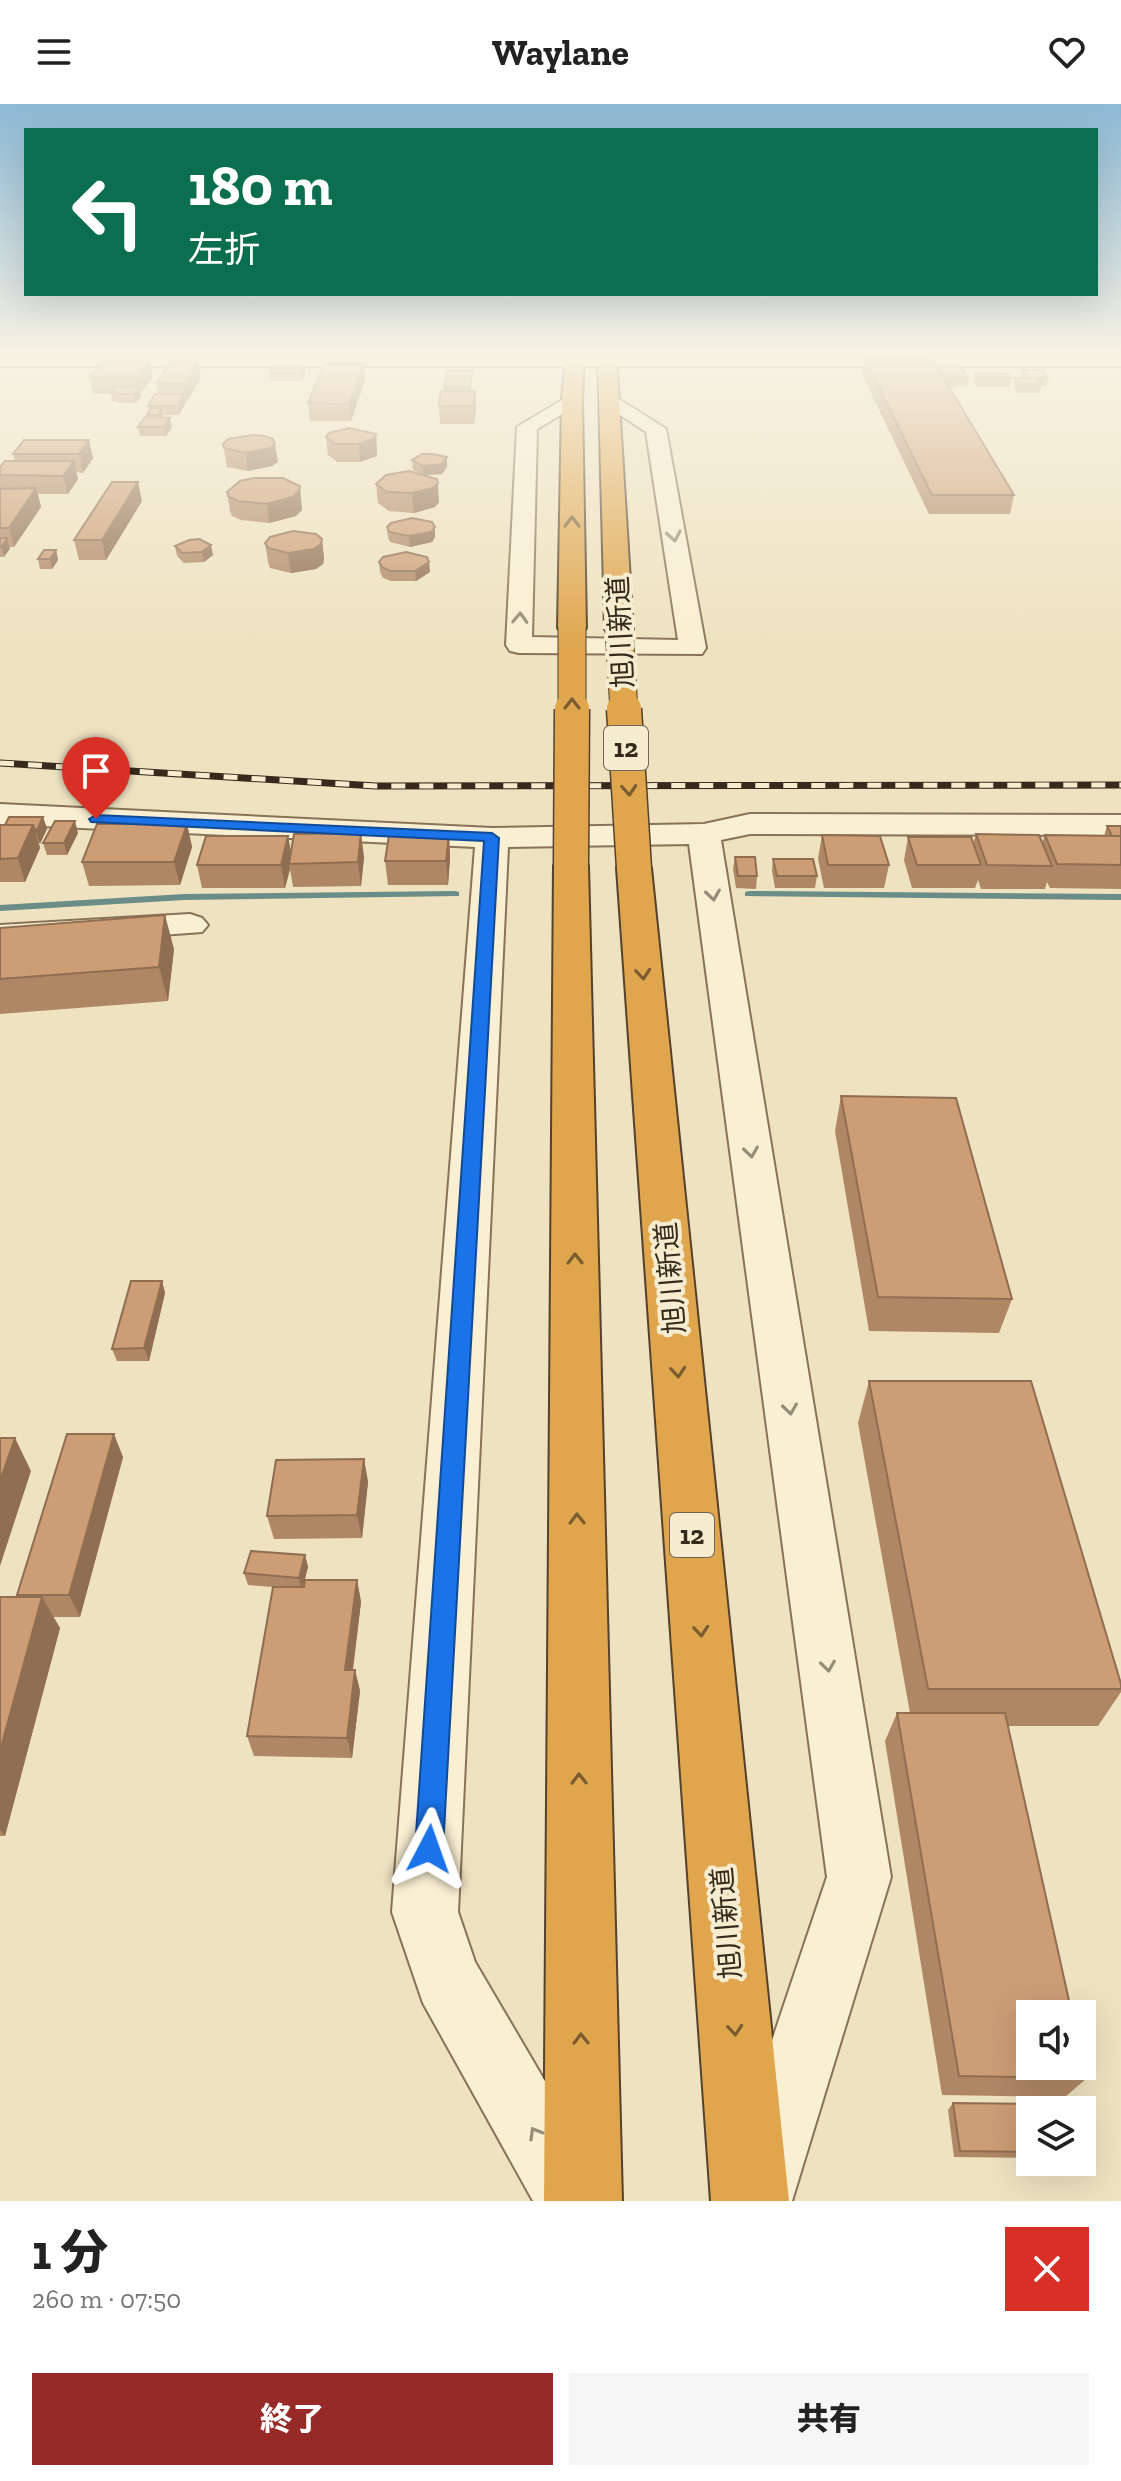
<!DOCTYPE html>
<html lang="ja">
<meta charset="utf-8">
<style>
:root{--surface:#fff;--page:#f6f6f6;--text:#222;--muted:#767676;--accent:#972a27}
body{margin:0;font-family:"Zilla Slab","Noto Sans JP",serif;background:var(--page);color:var(--text);height:100vh;display:flex;flex-direction:column;font-size:30px;white-space:nowrap}
*{box-sizing:border-box;margin:0}
p{font-size:26px;color:var(--muted)}
.icon{flex:none;width:44px;height:44px;fill:none;stroke:currentColor;stroke-width:2;stroke-linecap:round;stroke-linejoin:round}
.map{position:relative;height:2097px;overflow:hidden}
.side{display:flex;flex-direction:column;background:var(--surface);flex:1}
.side>*{flex:none}
.banner{position:absolute;left:24px;top:24px;width:1074px;height:168px;border-radius:0px;box-shadow:0 8px 32px #0002;background:#0b6e4f;color:#fff;overflow:hidden}
.fabs{position:absolute;left:1016px;top:1896px;display:grid;gap:16px}
.fabs a{display:grid;place-items:center;width:80px;height:80px;border-radius:0px;background:var(--surface);box-shadow:0 8px 32px #0002;font-size:40px}
.pin{position:absolute;display:grid;place-items:center;width:68px;height:68px;color:#fff;margin:-82px -34px;border-radius:50% 50% 50% 0;rotate:-45deg;box-shadow:0 0 8px #0007}
.pin .icon{rotate:45deg}
.me{position:absolute;width:88px;margin:-44px;rotate:4deg;stroke-linejoin:round;filter:drop-shadow(0 0 6px #0008)}
.turn{display:flex;align-items:center;gap:28px;height:168px;padding:0 32px;font-size:36px}
.turn .icon{width:104px;height:104px;stroke-width:2.5}
.turn b{display:block;font-size:56px;line-height:68px}
.round{display:grid;place-items:center;flex:none;width:84px;height:84px;border-radius:0px;background:var(--page)}
.overview{display:flex;align-items:center;justify-content:space-between;height:136px;padding:0 32px}
h1{font-size:48px;font-weight:800;line-height:60px}
.button{display:flex;gap:16px;margin-top:auto;padding:16px 32px}
.button a{flex:1;height:92px;border-radius:0px;background:var(--accent);color:#fff;font-size:32px;font-weight:800;line-height:92px;text-align:center}
.button a+a{background:var(--page);color:var(--text)}
header{display:flex;justify-content:space-between;align-items:center;height:104px;padding:0 32px;background:var(--surface);font-size:36px;font-weight:800}
.map>svg:first-child{display:block}
.lines{fill:none;stroke-linecap:round;stroke-linejoin:round}
.stream{fill:#6a8e87;fill-rule:evenodd}
.street-casing{stroke:#887358;stroke-width:4}
.secondary-casing{stroke:#69543b;stroke-width:4}
.highway-casing{stroke:#55412c;stroke-width:4}
.street{fill:#f9efd3;fill-rule:evenodd}
.secondary{fill:#f9efd3;fill-rule:evenodd}
.highway{fill:#e0a64e;fill-rule:evenodd}
.rail-casing{stroke:#372a1c;stroke-width:7}
.rail{stroke:#f6ecd0;stroke-width:5;stroke-dasharray:14;stroke-linecap:butt}
.highway-bridge-far1-casing{stroke:#55412c;stroke-width:29;stroke-linecap:butt}
.highway-bridge-casing{stroke:#55412c;stroke-width:37;stroke-linecap:butt}
.highway-bridge-far1{stroke:#e0a64e;stroke-width:27}
.highway-bridge{stroke:#e0a64e;stroke-width:34}
.wall{fill:#b08765}
.shaded-wall{fill:#906e52}
.building{fill:#cd9d75;stroke:#906e52;stroke-width:2}
.oneway{stroke:#7b5c30}
.oneway2{stroke:#988c78}
.route{fill:#1a73e8;stroke:#114b97;stroke-width:2}
.labels{text-anchor:middle;stroke-width:8;stroke-linejoin:round;paint-order:stroke}
.shield{fill:#f6ecd0;stroke:#706452;stroke-width:2}
.shield-label{font-size:26px;font-weight:bold;fill:#372a1c}
.street-label{font-size:28px;fill:#372a1c;stroke:#f6ecd0}
</style>
<header><svg class="icon" aria-label="menu" viewBox="0 0 24 24"><path d="M4 6h16M4 12h16M4 18h16"/></svg>Waylane<svg class="icon" aria-label="heart" viewBox="0 0 24 24"><path d="M12 20l-8-8c-3-5 5-10 8-4 3-6 11-1 8 4z"/></svg></header>
<div class="map">
<svg width="1121" height="2097" viewBox="0 0 1121 2097">
<rect width="100%" height="100%" fill="#eee2c0"/>
<g class="lines">
<path class="stream" d="M455,787L459,788V792L184,796L0,807V801L184,790Z
M749,787L1121,790V796L745,792V788Z"/>
<g class="street-casing">
<path id="street" d="M572,290L579,292L582,296L579,300L537,325L532,533L678,536L646,328L604,300L601,296L604,292L611,290L666,325L706,544L702,550L519,549L510,547L506,541L517,323Z
M0,700L492,724L704,720L750,710L1121,711V731L750,730L721,736L891,1773L792,2097H718L827,1773L689,740L508,743L458,1808L475,1858L600,2071L611,2097H533L423,1899L392,1808L475,743L0,720Z
M190,810L202,814L208,821L202,828L0,843V821Z"/>
</g>
<g class="secondary-casing">
<path id="secondary" d="M0,250H1121V262H0Z"/>
</g>
<g class="highway-casing">
<path id="highway" d="M566,250H584L582,296L586,524L582,530L572,532L562,530L558,524L562,296Z
M598,250H616L633,525L629,531L619,533L609,531L605,525Z
M571,752L583,755L588,762L622,2097H544L554,762L559,755Z
M634,754L646,757L651,764L789,2097H711L617,764L622,757Z"/>
</g>
<use href="#street" class="street"/>
<use href="#secondary" class="secondary"/>
<use href="#highway" class="highway"/>
<g class="rail-casing">
<path id="rail" d="M0,659L376,682L1121,681"/>
</g>
<use href="#rail" class="rail"/>
<g class="highway-bridge-far1-casing">
<path id="highway-bridge-far1" d="M619,525L624,607
M572,607V524"/>
</g>
<g class="highway-bridge-casing">
<path id="highway-bridge" d="M624,605L634,764
M571,762L572,605"/>
</g>
<use href="#highway-bridge-far1" class="highway-bridge-far1"/>
<use href="#highway-bridge" class="highway-bridge"/>
</g>
<path class="wall" d="M864,253L936,262L969,274L967,282L949,283L1014,391L1010,410H929L862,270Z
M198,256L201,273L187,297H185L186,299L179,311H162L163,314L172,323L166,332H140L138,323L148,313L147,311L149,308L148,302L158,290L156,279Z
M364,259L365,276L351,317H310L308,299Z
M304,263L305,271L302,277H270L269,269Z
M1022,266L1048,274L1046,282H1041L1040,289H1018L1014,283L1015,274H1021Z
M472,267L471,287H475L476,304L474,320H440L439,302L444,287V283Z
M975,269L1012,274L1010,283H977L974,278Z
M89,273H153L140,290L141,292L136,299H117V297H112L111,290H93Z
M376,330L377,352L360,358H337L328,351L326,333Z
M24,336L93,354L83,369L76,368L78,375L68,390H38L41,403L14,443H9L4,453H0V363L15,357L13,350Z
M223,340L278,358L272,362L248,367L227,363Z
M447,353V363L442,370L424,371L439,398L435,403L414,409L389,407L378,399L376,380L423,371L413,366L412,356Z
M227,388L302,401V406L296,412L269,419L241,416L232,412L230,407Z
M142,397L106,456H79L74,436Z
M387,423H435V433L432,438L410,443L390,438L388,433Z
M322,435L324,455L323,460L316,465L291,469L270,464L268,458L265,439Z
M175,442L213,451L204,458L184,459L177,452Z
M56,446L58,456L52,465H40L38,455Z
M379,458H429L430,468L416,477H391L383,474L380,468Z
M43,713L47,725L39,740L40,744L25,778H0V721Z
M187,720L192,743L180,781L89,782L82,758Z
M1107,722H1121V785L1050,784L1047,778L1045,785H981L978,776L975,784H912L904,756L908,733L973,740L976,730L1042,739L1045,731L1104,732Z
M78,729L67,751H47L43,739Z
M449,730L450,754L448,781H388L385,757Z
M822,731L889,761L884,784H824L818,755Z
M288,732L291,749L364,753L361,782L293,783L290,765L285,784H202L197,761Z
M735,753L757,772L756,785L736,784L733,765Z
M773,755L817,772L815,784H775L772,767Z
M0,824L174,845L168,897L0,910Z
M841,992L1012,1195L999,1229L869,1227L835,1027Z
M162,1177L165,1189L149,1257H117L112,1245Z
M869,1277L1121,1580V1588L1098,1622H1007L1087,1974L1065,1993L942,1991L885,1637L897,1609H910L858,1319Z
M123,1353L80,1513H53L60,1524L5,1732H0V1493H19L17,1491Z
M364,1355L368,1378L362,1434L274,1435L267,1412Z
M305,1451L308,1463L303,1483L357,1476L361,1498L353,1566H355L360,1587L352,1654L254,1652L247,1632L273,1483L248,1481L244,1469Z
M953,1999L1030,2006V2054L954,2053L948,2006Z"/>
<path class="shaded-wall" d="M150,256L153,273L140,290L137,273Z
M198,256L201,273L187,297L184,280Z
M364,259L365,276L351,317L349,300Z
M304,263L305,271L302,277L301,269Z
M139,283L141,292L136,299L134,290Z
M475,287L476,304L474,320L473,302Z
M184,290L186,299L179,311L178,302Z
M161,304L163,313L159,320L158,311Z
M170,314L172,323L166,332L164,323Z
M376,330L377,352L360,358L359,340Z
M89,336L93,354L83,369L79,350Z
M275,340L278,358L272,362L248,367L245,349Z
M447,353V363L442,370L423,371V362Z
M74,357L78,375L68,390L63,372Z
M138,378L142,397L106,456L102,436Z
M438,379L439,398L435,403L414,409L412,389Z
M300,382L302,406L296,412L269,419L267,400Z
M36,384L41,403L14,443L9,424Z
M435,423V433L432,438L410,443L409,432Z
M7,434L10,445L4,453L1,443Z
M322,435L324,455L323,460L316,465L291,469L288,449Z
M211,441L213,451L204,458L202,448Z
M56,446L58,456L52,465L50,455Z
M429,458L430,468L416,477L415,467Z
M43,713L47,725L40,740L36,728Z
M75,717L78,729L67,751L64,739Z
M187,720L192,743L180,781L174,758Z
M33,721L40,744L25,778L18,754Z
M361,729L364,753L361,782L358,758Z
M449,730L450,754L448,781L446,757Z
M288,732L292,755L289,760L290,765L285,784L281,761Z
M165,811L174,845L168,897L159,863Z
M162,1177L165,1189L149,1257L144,1244Z
M114,1330L123,1353L80,1513L69,1491Z
M15,1334L31,1367L0,1462V1377Z
M364,1355L368,1378L362,1434L357,1411Z
M305,1451L308,1463L302,1486L299,1474Z
M357,1476L361,1498L350,1587L345,1566Z
M42,1493L60,1524L5,1732L0,1726V1647Z
M355,1566L360,1587L352,1654L347,1634Z"/>
<path class="building" d="M864,253H931L1014,391H932Z
M103,256H150L137,273H89Z
M172,256H198L184,280L156,279Z
M325,259H364L349,300L308,299Z
M272,262L304,263L301,269H269Z
M936,262H960L969,274H943Z
M1022,266H1042L1048,274H1037L1042,280H1020L1015,274H1028Z
M447,267H472L470,283H444Z
M975,269L1009,270L1012,274H978Z
M114,283H139L134,290H116L117,288H111Z
M441,287H475L473,302H439Z
M155,290H184L178,302H148Z
M151,304H161L158,311H147Z
M145,313L170,314L164,323H138Z
M349,324L376,330L375,334L359,340H335L326,333L329,329Z
M253,331L265,332L273,335L275,340L270,344L245,349L224,344L223,340L228,335Z
M24,336H89L79,350H13Z
M422,350H432L447,353L442,360L423,362L412,356Z
M5,357H74L63,372L0,371V363Z
M409,367L437,375L438,379L433,384L412,389L387,388L376,380L386,371Z
M254,374H283L300,382L299,387L293,393L267,400L238,397L229,393L227,388L240,377Z
M112,378H138L102,436H74Z
M36,384L9,424H0V385Z
M412,414L432,418L435,423L431,428L409,432L389,428L387,423L391,419Z
M293,427L316,430L322,435L321,440L314,445L288,449L268,444L265,439L270,433Z
M0,434H7L1,443H0Z
M199,435L211,441L202,448L182,449L175,442L189,436Z
M44,446H56L50,455H38Z
M406,448L427,453L429,458L415,467H390L382,463L379,458L383,453Z
M9,713H43L36,728L33,721H5Z
M55,717H75L64,739H43Z
M97,720H187L174,758H82Z
M0,721H33L18,754L0,755Z
M1107,722H1121V732H1112Z
M361,729L358,758L289,760L294,730Z
M449,730L446,757H385L389,731Z
M976,730L1039,731L1052,762L987,761Z
M822,731L880,732L889,761H828Z
M1045,731L1121,732V761L1057,760Z
M206,732H288L281,761H197Z
M908,733H971L981,761H917Z
M735,753H755L757,772H738Z
M773,755H813L817,772H777Z
M165,811L159,863L0,875V824Z
M841,992L956,994L1012,1195L878,1193Z
M131,1177H162L144,1244L112,1245Z
M869,1277H1031L1121,1580V1585H928Z
M67,1330H114L69,1491H17Z
M0,1334H15L0,1377Z
M364,1355L357,1411L267,1412L276,1356Z
M251,1447L305,1451L299,1474L244,1469Z
M305,1476H357L345,1566H355L347,1634L247,1632L273,1483H304Z
M0,1493H42L0,1647Z
M897,1609H1005L1072,1910H1030V1962H1082V1952L1087,1974L959,1972Z
M953,1999L1037,2000L1038,2006H1030V2048L960,2047Z"/>
<defs><path id="oneway-chevron" d="M-2-3.5L2.5 0L-2 3.5" fill="none" stroke-width="1.6" stroke-linecap="round" stroke-linejoin="round" transform="scale(2)"/></defs>
<g class="oneway">
<use href="#oneway-chevron" transform="translate(572 418) rotate(-90)"/>
<use href="#oneway-chevron" transform="translate(572 600) rotate(-90)"/>
<use href="#oneway-chevron" transform="translate(629 686) rotate(86)"/>
<use href="#oneway-chevron" transform="translate(643 870) rotate(85)"/>
<use href="#oneway-chevron" transform="translate(575 1155) rotate(-91)"/>
<use href="#oneway-chevron" transform="translate(678 1268) rotate(85)"/>
<use href="#oneway-chevron" transform="translate(577 1415) rotate(-91)"/>
<use href="#oneway-chevron" transform="translate(701 1527) rotate(85)"/>
<use href="#oneway-chevron" transform="translate(579 1675) rotate(-91)"/>
<use href="#oneway-chevron" transform="translate(735 1926) rotate(85)"/>
<use href="#oneway-chevron" transform="translate(581 1935) rotate(-91)"/>
</g>
<g class="oneway2">
<use href="#oneway-chevron" transform="translate(674 432) rotate(80)"/>
<use href="#oneway-chevron" transform="translate(520 514) rotate(-88)"/>
<use href="#oneway-chevron" transform="translate(713 791) rotate(82)"/>
<use href="#oneway-chevron" transform="translate(751 1048) rotate(82)"/>
<use href="#oneway-chevron" transform="translate(790 1305) rotate(82)"/>
<use href="#oneway-chevron" transform="translate(828 1562) rotate(82)"/>
<use href="#oneway-chevron" transform="translate(535 2029) rotate(-120)"/>
</g>
<linearGradient id="sky" x2="0" y2="1"><stop stop-color="#8cb9d5"/><stop offset="0.46" stop-color="#f7f2e3"/><stop offset="1" stop-color="#f7f2e3" stop-opacity="0"/></linearGradient>
<rect width="1121" height="543" fill="url(#sky)"/>
<path class="route" d="M96,711L492,729L499,734L443,1745L439,1755L429,1759L419,1755L415,1745L484,737L91,718L89,715Z"/>
<g class="labels">
<g class="shield">
<rect x="604" y="622" width="44" height="44" rx="6"/>
<rect x="670" y="1409" width="44" height="44" rx="6"/>
</g>
<g class="shield-label">
<text x="626" y="653">12</text>
<text x="692" y="1440">12</text>
</g>
<g class="street-label">
<text transform="translate(620 528) rotate(-93)" y="10">旭川新道</text>
<text transform="translate(670 1174) rotate(-95)" y="10">旭川新道</text>
<text transform="translate(726 1819) rotate(-95)" y="10">旭川新道</text>
</g>
</g>
</svg>
<div class="fabs">
<a><svg class="icon" aria-label="sound" viewBox="0 0 24 24"><path d="M4 9h4l5-4v14l-5-4H4zM17 9q2 3 0 6"/></svg></a>
<a><svg class="icon" aria-label="layers" viewBox="0 0 24 24"><path d="M12 4l9 5-9 5-9-5zM3 14l9 5 9-5"/></svg></a>
</div>
<div class="pin" style="left:96px;top:715px;background:#d93025"><svg class="icon" aria-label="arrive" viewBox="0 0 24 24"><path d="M6 21V4h12l-3 4 3 4H6"/></svg></div>
<svg class="me" style="left:429px;top:1745px" viewBox="-20 -20 40 40"><path d="M0-17L14 15 0 8-14 15z" fill="#1a73e8" stroke="#fff" stroke-width="4"/></svg>
<div class="banner">
<div class="turn"><svg class="icon" aria-label="left" viewBox="0 0 24 24"><path d="M17 20v-9H6M10 6l-5 5 5 5"/></svg><div><b>180 m</b>左折</div></div>
</div>
</div>
<section class="side">
<div class="overview"><div><h1>1 分</h1><p>260 m · 07:50</p></div><a class="round" style="background:#d93025;color:#fff"><svg class="icon" aria-label="close" viewBox="0 0 24 24"><path d="M6 6l12 12M18 6L6 18"/></svg></a></div>
<div class="button"><a>終了</a><a>共有</a></div>
</section>
